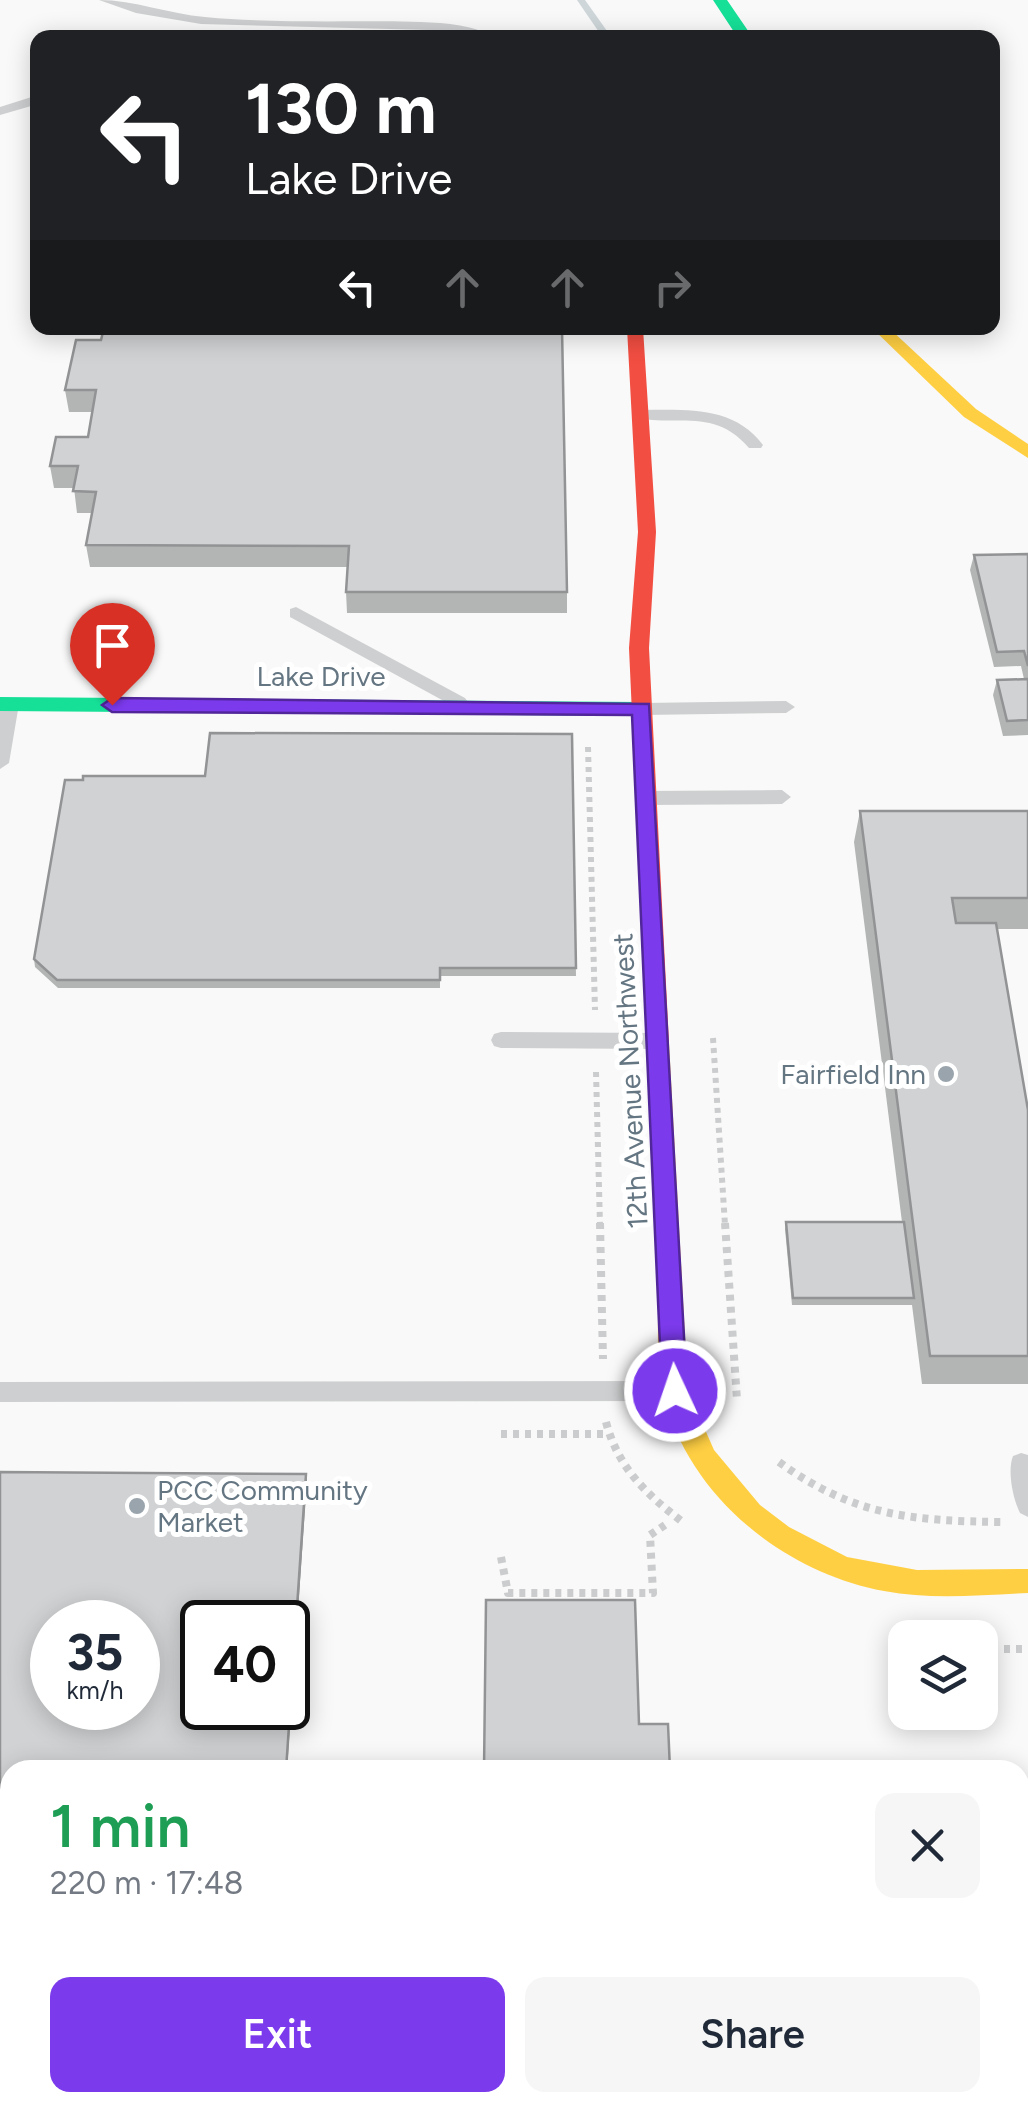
<!DOCTYPE html>
<meta charset="utf-8">
<style>
:root{--surface:#fff;--page:#f6f6f7;--text:#1f2937;--muted:#747a83;--accent:#7c3aed}
body{margin:0;font-family:Figtree,sans-serif;background:var(--page);color:var(--text);height:100vh;display:flex;flex-direction:column;font-size:38px;white-space:nowrap}
*{box-sizing:border-box;margin:0}
p{font-size:32px;color:var(--muted)}
.icon{flex:none;width:55px;height:55px;fill:none;stroke:currentColor;stroke-width:2;stroke-linecap:round;stroke-linejoin:round}
.map{position:relative;flex:1;overflow:hidden}
.panel{position:absolute;left:0px;top:1760px;width:1030px;height:352px;display:flex;flex-direction:column;background:var(--surface);border-radius:30px 30px 0 0;box-shadow:0 5px 25px #0003}
.panel>*{flex:none}
.top-card{position:absolute;left:30px;top:30px;width:970px;height:305px;border-radius:20px;box-shadow:0 5px 25px #0003;background:#202124;color:#fff;overflow:hidden}
.controls{position:absolute;left:888px;top:1620px;display:grid;gap:20px}
.controls a{display:grid;place-items:center;width:110px;height:110px;border-radius:20px;background:var(--surface);box-shadow:0 5px 25px #0003;font-size:50px}
.speed{position:absolute;left:30px;top:1600px;display:flex;gap:20px;font-size:50px;font-weight:700;text-align:center}
.speed>*{display:grid;place-content:center;width:130px;height:130px;border-radius:50%;background:var(--surface);box-shadow:0 5px 25px #0003;line-height:1}
.speed small{font-size:25px;font-weight:400}
.speed .limit{border:5px solid #111;border-radius:15px;background:#fff;color:#111}
.pin{position:absolute;display:grid;place-items:center;width:85px;height:85px;color:#fff;margin:-102px -42px;border-radius:50% 50% 50% 0;rotate:-45deg;box-shadow:0 0 10px #0007}
.pin .icon{rotate:45deg}
.me{position:absolute;width:110px;margin:-55px;rotate:357deg;stroke-linejoin:round;filter:drop-shadow(0 0 8px #0008)}
.turn{display:flex;align-items:center;gap:35px;height:210px;padding:0 50px;font-size:45px}
.turn .icon{width:130px;height:130px;stroke-width:2.5}
.turn b{display:block;font-size:70px;line-height:85px}
.lanes{display:flex;align-items:center;height:95px;padding:0 50px;background:#0003;justify-content:center;gap:50px;direction:ltr}
.lanes .off{opacity:.35}
.round{display:grid;place-items:center;flex:none;width:105px;height:105px;border-radius:20px;background:var(--page)}
.head{display:flex;align-items:center;justify-content:space-between;height:170px;padding:0 50px}
h1{font-size:60px;font-weight:600;line-height:75px;color:#1e9e55}
.action{display:flex;gap:20px;margin-top:auto;padding:20px 50px}
.action a{flex:1;height:115px;border-radius:20px;background:var(--accent);color:#fff;font-size:40px;font-weight:600;line-height:115px;text-align:center}
.action a+a{background:var(--page);color:var(--text)}
.map>svg:first-child{display:block}
.lines{fill:none;stroke-linecap:round;stroke-linejoin:round}
.stream{fill:#ced6d9;fill-rule:evenodd}
.path-far1{stroke:#cbcccd;stroke-width:6;stroke-dasharray:5 5;stroke-linecap:butt}
.path{stroke:#cbcccd;stroke-width:8;stroke-dasharray:6 6;stroke-linecap:butt}
.lane{fill:#cecfd0;fill-rule:evenodd}
.fast{fill:#16e098;fill-rule:evenodd}
.slow{fill:#ffcf43;fill-rule:evenodd}
.jam{fill:#f24e42;fill-rule:evenodd}
.wall{fill:#b3b5b5}
.shaded-wall{fill:#929394}
.building{fill:#d0d2d3;stroke:#929394;stroke-width:2.5;fill-rule:evenodd}
.route{fill:#7c3aed;stroke:#51269a;stroke-width:2.5}
.poi-dot{fill:#99a4ac;stroke:#fff;stroke-width:4}
.labels{text-anchor:middle;stroke-width:10;stroke-linejoin:round;paint-order:stroke}
.street-label{font-size:28px;fill:#657683;stroke:#fff}
.poi-label{font-size:28px;fill:#657683;stroke:#fff;text-anchor:end}
</style>
<div class="map">
<svg width="1028" height="2112" viewBox="0 0 1028 2112">
<rect width="100%" height="100%" fill="#f9f9f9"/>
<g class="lines">
<path class="stream" d="M577,0H585L612,38H603Z"/>
<path class="path-far1" d="M588,747L595,1010
M713,1038L725,1225
M596,1072L600,1225"/>
<path class="path" d="M600,1223L603,1359
M725,1223L737,1400
M606,1422C618,1468 647,1495 684,1523
M501,1434H608
M779,1462C853,1516 913,1521 1002,1522
M501,1557L508,1593H653L650,1535L665,1525
M980,1649H1028"/>
<path class="lane" d="M99,0C134,0 169,14 205,17C277,24 349,20 421,22C446,23 475,25 496,38L429,30L201,24L136,13Z
M38,95V104L0,115V107Z
M640,410C685,410 733,405 763,445L761,448H749C715,408 679,426 634,418L632,415Z
M296,607L465,698L468,702L465,706H453L290,617V609Z
M10,698L19,704L9,763L0,769V711L4,700Z
M786,701L795,707L786,713L643,715L634,709L643,703Z
M782,790L791,797L782,804L646,805L637,798L646,791Z
M501,1032L654,1033L661,1035L664,1041L661,1047L654,1049L501,1048L494,1046L491,1040L494,1034Z
M668,1381L676,1384L679,1391L676,1398L668,1401L0,1402V1382Z
M1021,1453L1028,1455V1517L1020,1513C1013,1499 1007,1471 1013,1456Z
M770,2102H798V2112H770Z"/>
<path class="fast" d="M713,0H727L753,38H738Z
M0,697L642,702L652,709L642,716L0,711Z"/>
<path class="slow" d="M872,328H889L976,409L1028,444V458L964,417Z
M658,1034L666,1037L669,1043L688,1391L714,1450L760,1505L789,1527L847,1557L917,1570L1028,1569V1593C980,1595 931,1600 884,1591C783,1572 688,1496 663,1393C655,1360 659,1320 658,1287C654,1205 650,1124 647,1043L650,1037Z"/>
<path class="jam" d="M627,328H643L656,532L649,648L669,1043L666,1049H650L647,1043L629,648L638,532Z"/>
</g>
<path class="wall" d="M101,340L567,592V613H347L346,592L347,567H90L86,545L92,513H77L74,488H54L50,466L88,437L92,412H69L65,390Z
M1028,554V735L1003,736L993,695L997,680L1024,679L1021,666L994,667L970,570L974,555Z
M572,734L576,976H440V988H58L35,967L34,959L205,776Z
M860,811H1028V929H997L1028,1110V1384H922L912,1305H792L785,1229L786,1222H902L854,842Z
M0,1472L306,1474L307,1481L10,1770V1949H0Z"/>
<path class="shaded-wall" d="M306,1474L307,1481L287,1770H286Z"/>
<path class="building" d="M104,328H562L567,592H346L349,546L86,545L96,492L73,491L78,466H50L56,437H88L96,390H65L76,340H101Z
M1028,554V666L1024,651L997,652L974,555Z
M1028,679V720L1007,721L997,680Z
M210,733L572,734L576,968H440V980H57L34,959L65,780H83V776H205Z
M860,811H1028V898H952L956,923H996L1028,1110V1356H930Z
M786,1222H904L914,1298H793Z
M0,1472L306,1474L286,1770H10V1944H0ZM52,1622H138V1708H52ZM202,1622H288V1708H202Z
M486,1600H635L639,1724H668L670,1770H484Z"/>
<path class="route" d="M112,698L649,704L687,1391L684,1399L675,1402L666,1399L662,1391L632,715L112,712L102,705Z"/>
<g class="poi-dot">
<circle cx="946" cy="1074" r="10"/>
<circle cx="137" cy="1506" r="10"/>
</g>
<g class="labels">
<g class="street-label">
<text x="321" y="686">Lake Drive</text>
<text transform="translate(630 1081) rotate(-93)" y="10">12th Avenue Northwest</text>
</g>
<g class="poi-label">
<text x="926" y="1084">Fairfield Inn</text>
<text x="157" y="1500" text-anchor="start">PCC Community<tspan x="157" dy="32">Market</tspan></text>
</g>
</g>
</svg>
<div class="controls">
<a><svg class="icon" aria-label="layers" viewBox="0 0 24 24"><path d="M12 4l9 5-9 5-9-5zM3 14l9 5 9-5"/></svg></a>
</div>
<div class="speed"><div>35<small>km/h</small></div><div class="limit">40</div></div>
<div class="pin" style="left:112px;top:705px;background:#d93025"><svg class="icon" aria-label="arrive" viewBox="0 0 24 24"><path d="M6 21V4h12l-3 4 3 4H6"/></svg></div>
<svg class="me" style="left:675px;top:1391px" viewBox="-20 -20 40 40"><circle r="17" fill="#7c3aed" stroke="#fff" stroke-width="3"/><path d="M0-11L8 9 0 5-8 9z" fill="#fff"/></svg>
<div class="top-card">
<div class="turn"><svg class="icon" aria-label="left" viewBox="0 0 24 24"><path d="M17 20v-9H6M10 6l-5 5 5 5"/></svg><div><b>130 m</b>Lake Drive</div></div>
<div class="lanes"><svg class="icon" aria-label="left" viewBox="0 0 24 24"><path d="M17 20v-9H6M10 6l-5 5 5 5"/></svg><svg class="icon off" aria-label="ahead" viewBox="0 0 24 24"><path d="M12 20V5M6 11l6-6 6 6"/></svg><svg class="icon off" aria-label="ahead" viewBox="0 0 24 24"><path d="M12 20V5M6 11l6-6 6 6"/></svg><svg class="icon off" aria-label="right" viewBox="0 0 24 24"><path d="M7 20v-9h11M14 6l5 5-5 5"/></svg></div>
</div>
<section class="panel">
<div class="head"><div><h1>1 min</h1><p>220 m · 17:48</p></div><a class="round"><svg class="icon" aria-label="close" viewBox="0 0 24 24"><path d="M6 6l12 12M18 6L6 18"/></svg></a></div>
<div class="action"><a>Exit</a><a>Share</a></div>
</section>
</div>
